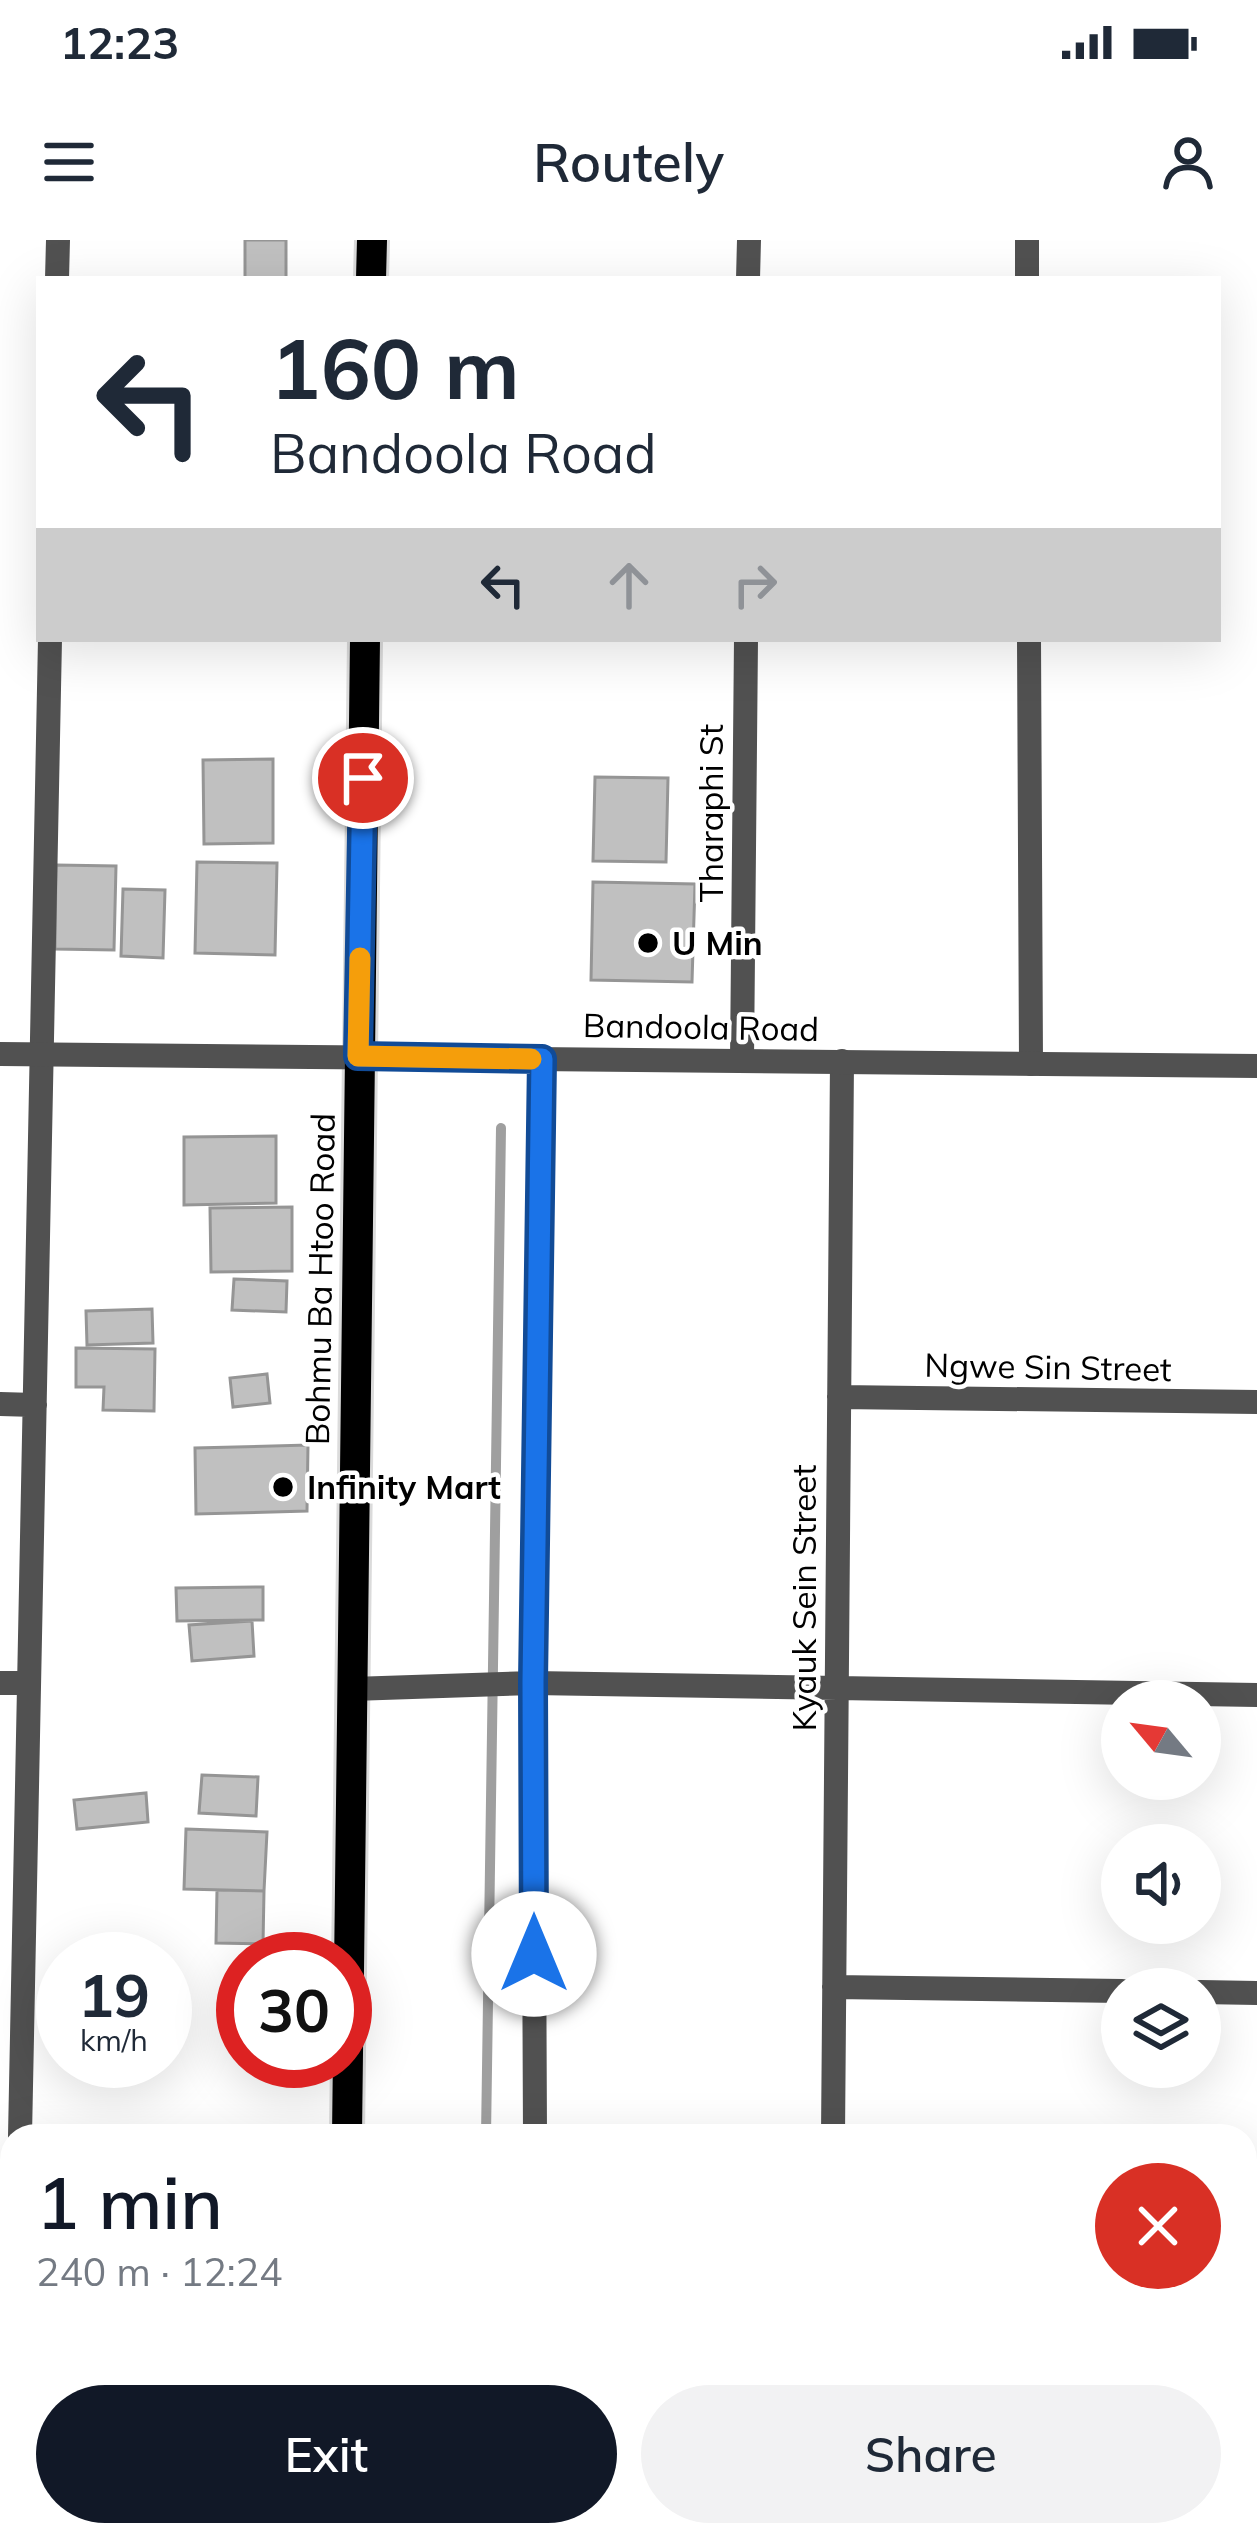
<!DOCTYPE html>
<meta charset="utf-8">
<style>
:root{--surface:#fff;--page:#f2f2f3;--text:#1f2937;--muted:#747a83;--accent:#111827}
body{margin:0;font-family:Mulish,sans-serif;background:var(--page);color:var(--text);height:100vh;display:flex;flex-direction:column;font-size:45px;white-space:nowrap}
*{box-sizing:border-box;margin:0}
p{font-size:39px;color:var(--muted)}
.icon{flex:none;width:66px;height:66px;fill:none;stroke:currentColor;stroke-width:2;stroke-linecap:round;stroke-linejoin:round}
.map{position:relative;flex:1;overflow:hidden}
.drawer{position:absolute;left:0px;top:1884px;width:1257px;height:423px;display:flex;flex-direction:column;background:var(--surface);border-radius:36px 36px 0 0;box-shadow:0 12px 48px #0002}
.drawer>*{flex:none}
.top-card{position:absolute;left:36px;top:36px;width:1185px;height:366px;border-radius:0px;box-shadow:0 12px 48px #0002;background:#fff;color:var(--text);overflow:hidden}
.needle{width:78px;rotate:299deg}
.tools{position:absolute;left:1101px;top:1440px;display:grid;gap:24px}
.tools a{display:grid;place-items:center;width:120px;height:120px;border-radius:50%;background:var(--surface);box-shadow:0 12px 48px #0002;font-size:60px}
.speed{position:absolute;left:36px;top:1692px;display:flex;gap:24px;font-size:60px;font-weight:700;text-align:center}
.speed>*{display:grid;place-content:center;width:156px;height:156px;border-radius:50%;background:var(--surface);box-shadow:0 12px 48px #0002;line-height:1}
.speed small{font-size:30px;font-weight:400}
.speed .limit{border:18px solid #d22;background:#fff;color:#111}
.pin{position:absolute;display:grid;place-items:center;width:102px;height:102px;color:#fff;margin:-51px;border:6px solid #fff;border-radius:50%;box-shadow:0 3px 12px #0007}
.me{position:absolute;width:132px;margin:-66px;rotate:0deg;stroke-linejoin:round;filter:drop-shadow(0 0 9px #0008)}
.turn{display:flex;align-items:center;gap:42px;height:252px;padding:0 36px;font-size:54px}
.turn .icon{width:156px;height:156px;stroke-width:2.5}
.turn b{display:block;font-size:84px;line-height:102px}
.lanes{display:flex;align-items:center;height:114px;padding:0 36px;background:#0003;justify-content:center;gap:60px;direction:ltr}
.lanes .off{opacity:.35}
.round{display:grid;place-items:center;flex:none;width:126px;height:126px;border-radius:63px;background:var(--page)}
.headline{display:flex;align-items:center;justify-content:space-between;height:204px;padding:0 36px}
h1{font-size:72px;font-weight:600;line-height:90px;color:var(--accent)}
.button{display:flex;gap:24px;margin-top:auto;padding:24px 36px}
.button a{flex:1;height:138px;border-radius:72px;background:var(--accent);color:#fff;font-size:48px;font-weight:600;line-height:138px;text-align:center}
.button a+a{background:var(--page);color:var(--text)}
.status{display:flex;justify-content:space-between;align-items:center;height:84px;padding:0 60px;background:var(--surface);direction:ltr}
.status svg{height:33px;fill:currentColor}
header{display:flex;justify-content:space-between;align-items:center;height:156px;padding:0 36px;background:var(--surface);font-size:54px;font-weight:600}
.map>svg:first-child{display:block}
.water{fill:#9f9f9f}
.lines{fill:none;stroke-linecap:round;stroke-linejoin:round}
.stream{stroke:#9f9f9f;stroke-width:10}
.building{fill:#c0c0c0;stroke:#959595;stroke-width:3}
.primary-casing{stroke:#dbdbdb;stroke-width:36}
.minor{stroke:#515151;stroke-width:24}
.tertiary{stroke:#515151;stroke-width:24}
.primary{stroke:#000;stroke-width:30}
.route-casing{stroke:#114b97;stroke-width:30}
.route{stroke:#1a73e8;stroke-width:21}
.slow{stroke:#f59e0b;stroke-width:21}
.poi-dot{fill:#000;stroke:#fff;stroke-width:4.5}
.labels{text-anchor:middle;stroke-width:9;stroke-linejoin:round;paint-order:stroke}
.street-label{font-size:33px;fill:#000;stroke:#fff}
.poi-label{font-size:33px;font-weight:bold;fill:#000;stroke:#fff;text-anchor:start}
</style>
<div class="status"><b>12:23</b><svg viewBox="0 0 49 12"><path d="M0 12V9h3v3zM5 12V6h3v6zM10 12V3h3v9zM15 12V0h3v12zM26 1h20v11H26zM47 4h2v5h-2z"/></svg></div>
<header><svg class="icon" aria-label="menu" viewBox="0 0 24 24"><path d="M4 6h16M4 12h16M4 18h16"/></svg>Routely<svg class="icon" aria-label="person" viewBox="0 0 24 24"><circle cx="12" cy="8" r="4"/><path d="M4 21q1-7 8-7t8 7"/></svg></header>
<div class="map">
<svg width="1257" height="2306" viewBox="0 0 1257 2306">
<rect width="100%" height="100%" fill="#fff"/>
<path class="water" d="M1245,2125H1257V2306H1009V2295H1245Z"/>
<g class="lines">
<path class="stream" d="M486,1896L501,888
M480,2306V2295"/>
</g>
<path class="building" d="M245,0H286V39H245Z
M273,519V603L204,604L203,520Z
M595,537L668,538L666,622L593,621Z
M197,622L277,623L275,715L195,713Z
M56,625L116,626L114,710L55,709Z
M593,642L695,644L692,742L591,740Z
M123,649L165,650L163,718L121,716Z
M276,896V963L184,965V897Z
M292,967V1031L211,1032L210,968Z
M234,1039L287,1041L286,1072L232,1070Z
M152,1069L153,1103L87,1105L86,1071Z
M76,1108L155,1109L154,1171L103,1170L104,1147H76Z
M267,1134L270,1163L233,1167L230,1138Z
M308,1205L307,1271L196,1274L195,1208Z
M263,1347V1380L177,1381L176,1348Z
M252,1381L254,1416L192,1421L189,1385Z
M202,1535L258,1537L256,1576L199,1573Z
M146,1553L148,1582L77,1589L74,1560Z
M186,1589L267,1592L264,1651L184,1649Z
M217,1650L264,1651L263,1704L216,1703Z
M194,2295H245L246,2306H195Z"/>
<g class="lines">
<g class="primary-casing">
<path id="primary" d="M371,39L372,0
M347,1896L365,399
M343,2306V2295"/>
</g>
<path class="minor" d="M1027,0V39
M57,39L58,0
M748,39L749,0
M1029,399L1031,824
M742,820L746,399
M839,1157L1257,1162
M0,1164L35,1165
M0,1443H29
M352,1449L533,1443L1257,1455
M834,1747L1122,1751
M1200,1752L1257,1753
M20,1896L50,399
M535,1896L533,1443L542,819
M833,1896L842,821
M1245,2071H1257
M0,2074L12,2075
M8,2306L12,2187
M532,2306V2295
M829,2306V2295"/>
<path class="tertiary" d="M0,814L1257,826"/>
<use href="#primary" class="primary"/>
</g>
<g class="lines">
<g class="route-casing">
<path id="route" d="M363,538L358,816L542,819L533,1442L534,1714"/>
</g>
<use href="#route" class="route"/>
<path class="slow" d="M360,718L358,816L531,819"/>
</g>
<g class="poi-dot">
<circle cx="648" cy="703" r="12"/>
<circle cx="283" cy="1247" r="12"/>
</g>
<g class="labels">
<g class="street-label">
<text transform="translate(711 573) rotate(-90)" y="12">Tharaphi St</text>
<text transform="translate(701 787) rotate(1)" y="12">Bandoola Road</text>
<text transform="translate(320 1039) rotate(-89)" y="12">Bohmu Ba Htoo Road</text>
<text transform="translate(1048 1127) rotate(1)" y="12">Ngwe Sin Street</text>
<text transform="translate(804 1358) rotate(-90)" y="12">Kyauk Sein Street</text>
</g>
<g class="poi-label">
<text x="672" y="715">U Min</text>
<text x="307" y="1259">Infinity Mart</text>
</g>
</g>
</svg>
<div class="tools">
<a><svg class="needle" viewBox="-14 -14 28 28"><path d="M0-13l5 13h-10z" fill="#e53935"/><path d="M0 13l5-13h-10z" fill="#747a83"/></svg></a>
<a><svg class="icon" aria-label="sound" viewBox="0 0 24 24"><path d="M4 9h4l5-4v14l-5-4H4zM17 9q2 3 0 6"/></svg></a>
<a><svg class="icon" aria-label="layers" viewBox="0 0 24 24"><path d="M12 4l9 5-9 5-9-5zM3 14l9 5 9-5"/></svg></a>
</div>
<div class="speed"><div>19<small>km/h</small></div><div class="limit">30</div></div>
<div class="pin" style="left:363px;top:538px;background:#d93025"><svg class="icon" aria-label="arrive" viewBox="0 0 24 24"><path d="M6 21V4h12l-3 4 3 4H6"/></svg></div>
<svg class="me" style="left:534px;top:1714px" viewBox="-20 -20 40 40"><circle r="19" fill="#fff"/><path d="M0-13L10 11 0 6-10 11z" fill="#1a73e8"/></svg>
<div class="top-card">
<div class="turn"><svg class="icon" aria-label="left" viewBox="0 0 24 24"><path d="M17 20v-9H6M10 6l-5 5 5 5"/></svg><div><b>160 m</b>Bandoola Road</div></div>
<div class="lanes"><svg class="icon" aria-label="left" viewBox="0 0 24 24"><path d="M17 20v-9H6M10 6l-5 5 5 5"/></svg><svg class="icon off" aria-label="ahead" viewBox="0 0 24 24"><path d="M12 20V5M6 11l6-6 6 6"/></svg><svg class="icon off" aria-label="right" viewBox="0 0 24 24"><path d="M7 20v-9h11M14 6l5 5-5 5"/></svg></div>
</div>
<section class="drawer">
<div class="headline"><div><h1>1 min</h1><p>240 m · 12:24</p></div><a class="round" style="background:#d93025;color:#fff"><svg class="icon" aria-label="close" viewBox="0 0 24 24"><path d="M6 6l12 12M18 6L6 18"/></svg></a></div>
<div class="button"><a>Exit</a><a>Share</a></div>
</section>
</div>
